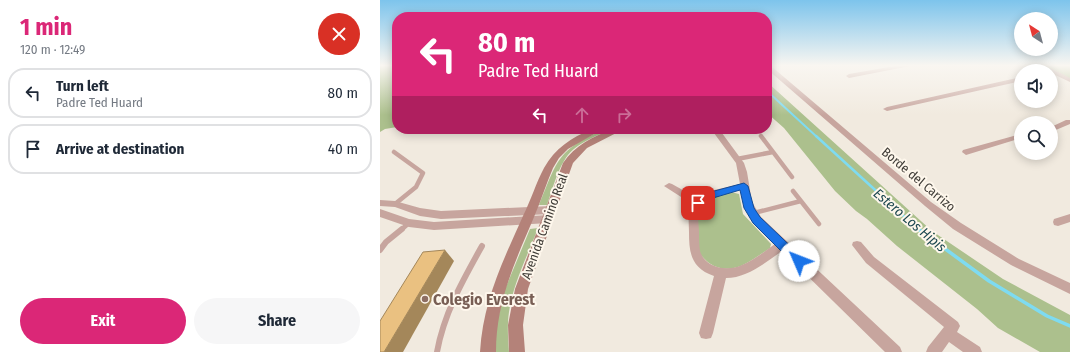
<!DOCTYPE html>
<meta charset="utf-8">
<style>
:root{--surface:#fff;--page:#f6f6f7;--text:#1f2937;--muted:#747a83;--line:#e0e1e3;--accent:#db2777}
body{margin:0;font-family:"Fira Sans Condensed",sans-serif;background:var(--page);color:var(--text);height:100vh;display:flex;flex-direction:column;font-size:15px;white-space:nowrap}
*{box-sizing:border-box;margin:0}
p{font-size:13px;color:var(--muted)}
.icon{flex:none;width:22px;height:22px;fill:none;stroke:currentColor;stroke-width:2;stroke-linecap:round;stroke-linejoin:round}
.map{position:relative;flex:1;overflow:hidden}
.drawer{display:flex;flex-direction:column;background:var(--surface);width:380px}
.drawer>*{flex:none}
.guide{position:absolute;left:12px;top:12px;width:380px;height:122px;border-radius:16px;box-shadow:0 2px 10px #0003;background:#db2777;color:#fff;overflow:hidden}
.needle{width:26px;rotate:324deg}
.tools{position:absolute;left:634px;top:12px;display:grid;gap:8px}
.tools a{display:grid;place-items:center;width:44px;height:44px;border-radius:50%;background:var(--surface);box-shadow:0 2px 10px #0003;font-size:20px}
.pin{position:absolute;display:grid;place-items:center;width:34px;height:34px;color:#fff;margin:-17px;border-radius:8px;box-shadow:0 2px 6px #0006}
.me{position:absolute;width:44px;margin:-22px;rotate:314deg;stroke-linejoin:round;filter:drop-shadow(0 0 3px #0008)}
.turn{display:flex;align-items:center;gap:14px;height:84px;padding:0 20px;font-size:18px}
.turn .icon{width:52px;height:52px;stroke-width:2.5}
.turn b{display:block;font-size:28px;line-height:34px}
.lanes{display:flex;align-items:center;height:38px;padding:0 20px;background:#0003;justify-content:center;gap:20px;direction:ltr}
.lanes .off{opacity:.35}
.round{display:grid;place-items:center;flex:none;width:42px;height:42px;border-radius:21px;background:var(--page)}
.overview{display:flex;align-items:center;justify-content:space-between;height:68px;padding:0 20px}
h1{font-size:24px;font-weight:700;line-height:30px;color:var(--accent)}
.action{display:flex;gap:8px;margin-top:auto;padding:8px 20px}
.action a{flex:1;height:46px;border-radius:24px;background:var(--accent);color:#fff;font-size:16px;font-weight:700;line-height:46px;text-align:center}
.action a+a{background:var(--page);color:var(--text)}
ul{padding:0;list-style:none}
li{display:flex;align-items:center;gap:12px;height:50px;margin:0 8px 6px;padding:0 12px;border:2px solid var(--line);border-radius:16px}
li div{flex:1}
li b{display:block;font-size:15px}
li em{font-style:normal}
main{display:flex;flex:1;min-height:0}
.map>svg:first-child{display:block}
.green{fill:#acc08d}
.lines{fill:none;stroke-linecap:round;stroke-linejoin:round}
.stream-far2{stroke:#7edbf1;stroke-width:2}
.stream-far1{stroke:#7edbf1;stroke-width:2.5}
.stream{stroke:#7edbf1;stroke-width:3.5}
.lane-far2{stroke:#c7a59e;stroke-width:3.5}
.lane-far1{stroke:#c7a59e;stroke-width:4.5}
.lane{stroke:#c7a59e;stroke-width:6}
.street{fill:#c7a59e;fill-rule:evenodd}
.secondary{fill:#b48279;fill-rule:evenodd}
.shaded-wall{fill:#a4875a}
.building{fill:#eac181;stroke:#a4875a}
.route{fill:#1a73e8;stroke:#114b97}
.education-dot{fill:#8d6e63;stroke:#fef7ec;stroke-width:1.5}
.labels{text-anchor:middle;stroke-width:4;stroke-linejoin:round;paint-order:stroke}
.street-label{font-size:13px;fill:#3f3c37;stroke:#fef7ec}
.water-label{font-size:14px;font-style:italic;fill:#1c4750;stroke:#fef7ec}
.near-education-label{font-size:16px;font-weight:bold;fill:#785e54;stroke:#fef7ec;text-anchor:start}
</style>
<main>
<section class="drawer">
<div class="overview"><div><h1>1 min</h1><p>120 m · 12:49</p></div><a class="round" style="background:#d93025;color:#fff"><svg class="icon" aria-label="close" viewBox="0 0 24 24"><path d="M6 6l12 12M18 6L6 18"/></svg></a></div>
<ul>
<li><svg class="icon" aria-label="left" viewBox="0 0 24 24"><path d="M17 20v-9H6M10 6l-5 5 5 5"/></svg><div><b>Turn left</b><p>Padre Ted Huard</p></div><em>80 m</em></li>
<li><svg class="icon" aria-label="arrive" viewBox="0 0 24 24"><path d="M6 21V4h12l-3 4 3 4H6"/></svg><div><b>Arrive at destination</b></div><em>40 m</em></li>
</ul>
<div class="action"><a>Exit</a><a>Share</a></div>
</section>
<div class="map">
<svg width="690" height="352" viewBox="0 0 690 352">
<rect width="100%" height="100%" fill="#f1eadf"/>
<path class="green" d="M0,66H17V127L5,129L0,132Z
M662,66H690V79Z
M387,82L552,231L623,279L690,315V352H660L618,328L597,309L517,246L487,219L476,211L455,191L404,128L387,113Z
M225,129H233C216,136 193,144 184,161C176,174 172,191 167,205H159C178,159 177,150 225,129Z
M351,192L359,194L363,214L391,244L390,248C370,261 352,278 329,263C325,260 320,255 319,251C316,239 318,223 318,210L326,200Z
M158,228C148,255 133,283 129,312C127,325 128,339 129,352H116V329L123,294L150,229Z"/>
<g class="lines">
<path class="stream-far2" d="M387,91L437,137"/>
<path class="stream-far1" d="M436,136L539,230"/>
<path class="stream" d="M538,229L609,281L667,316L690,326"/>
<path class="lane-far2" d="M337,132L348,129"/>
<path class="lane-far1" d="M381,136L412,177
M14,152L43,173L36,187L15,204
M357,159L393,152
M413,191L439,224
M374,213L421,201
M21,230L29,223"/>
<path class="lane" d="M0,250L6,242L22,229
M57,352C64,313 83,280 102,246"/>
<path class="street" d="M387,66H391L551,202L581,223L639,259L690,283V294L631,265L573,229L545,206L387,69Z
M515,66H530L469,78L466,76L469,74Z
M656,66C668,66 679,72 690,78V82L671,73V71H665Z
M641,77V81L507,111L503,109L507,107Z
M686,120H690V124L671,132V127Z
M331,129H339L364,163L367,172L372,202L381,217L520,347L522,352H505L402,251C385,263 367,278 346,278L333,333L331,338L326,339L321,338L319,333L334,276C311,268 309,253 309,232C309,222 307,213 312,204L284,186L289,183L292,184L317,198L330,191L360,184L356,163ZM361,190C364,215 378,227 395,244C384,252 374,260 362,265C347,272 325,268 320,251C319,245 319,238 319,232C319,224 316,212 321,205C330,195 348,192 361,190Z
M641,134V138L586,155L582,152L583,150Z
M0,200L15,201L40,208L61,211L171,206L175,207L176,210L175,213L171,214L61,219L40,216L15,207L0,206Z
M0,209L29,219L54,222L168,215L172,216L173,219L172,222L168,223L54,230L29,227L0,217Z
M690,214V222L678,226L674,225L673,222L674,219Z
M477,241L481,242L494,257L578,322L580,326L577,332L600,347L602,352H583L569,342L562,352H546L548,347L564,327L486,263L472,245L473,242Z"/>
<path class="secondary" d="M212,129H223L188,149L179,158L173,168C166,184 161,201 154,217C135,262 116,302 116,352H100C103,301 123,261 143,216C151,200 156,183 164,168C175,148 191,138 212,129Z
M232,129H244L207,148L193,163L148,289L143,325L145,352H129L128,325L135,289L183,163C195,145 213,137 232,129Z"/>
</g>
<path class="shaded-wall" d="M65,250L74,261L23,352H4Z"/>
<path class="building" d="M65,250L4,352H0V321L43,252Z"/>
<linearGradient id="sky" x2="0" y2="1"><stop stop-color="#7dc4ec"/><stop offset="0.57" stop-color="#f9f6f1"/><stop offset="1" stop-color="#f9f6f1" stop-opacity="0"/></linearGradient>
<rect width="690" height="115" fill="url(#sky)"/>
<path class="route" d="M364,183L368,186L374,208L380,217L423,258L425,261L423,265L419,266L415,265L373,223L364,208L360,190L333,198L318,206L313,203L327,193Z"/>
<circle class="education-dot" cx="45" cy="299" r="4"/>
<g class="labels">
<g class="street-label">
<text transform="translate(539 179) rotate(40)" y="5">Borde del Carrizo</text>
<text transform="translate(164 226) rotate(-70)" y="5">Avenida Camino Real</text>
</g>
<g class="water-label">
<text transform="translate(530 220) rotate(40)" y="5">Estero Los Hipis</text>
</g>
<g class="near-education-label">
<text x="53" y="305">Colegio Everest</text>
</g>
</g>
</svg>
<div class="tools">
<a><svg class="needle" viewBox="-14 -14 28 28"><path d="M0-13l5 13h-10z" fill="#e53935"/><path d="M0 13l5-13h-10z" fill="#747a83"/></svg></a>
<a><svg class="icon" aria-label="sound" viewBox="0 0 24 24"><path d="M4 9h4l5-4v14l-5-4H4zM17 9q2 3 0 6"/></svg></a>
<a><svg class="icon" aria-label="search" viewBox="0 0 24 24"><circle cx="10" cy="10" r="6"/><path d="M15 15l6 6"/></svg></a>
</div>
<div class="pin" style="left:318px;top:203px;background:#d93025"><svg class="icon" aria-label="arrive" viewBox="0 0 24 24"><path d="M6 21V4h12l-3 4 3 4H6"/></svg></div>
<svg class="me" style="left:419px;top:261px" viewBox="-20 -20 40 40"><circle r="19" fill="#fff"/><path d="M0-13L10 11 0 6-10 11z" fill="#1a73e8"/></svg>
<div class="guide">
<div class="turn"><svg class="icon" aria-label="left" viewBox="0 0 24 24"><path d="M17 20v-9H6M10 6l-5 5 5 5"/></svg><div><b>80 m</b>Padre Ted Huard</div></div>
<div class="lanes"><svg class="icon" aria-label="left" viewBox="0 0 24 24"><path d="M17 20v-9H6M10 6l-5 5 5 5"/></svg><svg class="icon off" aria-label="ahead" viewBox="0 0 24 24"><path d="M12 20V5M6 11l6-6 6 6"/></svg><svg class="icon off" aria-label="right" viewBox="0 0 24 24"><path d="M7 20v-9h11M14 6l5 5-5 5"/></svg></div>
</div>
</div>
</main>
